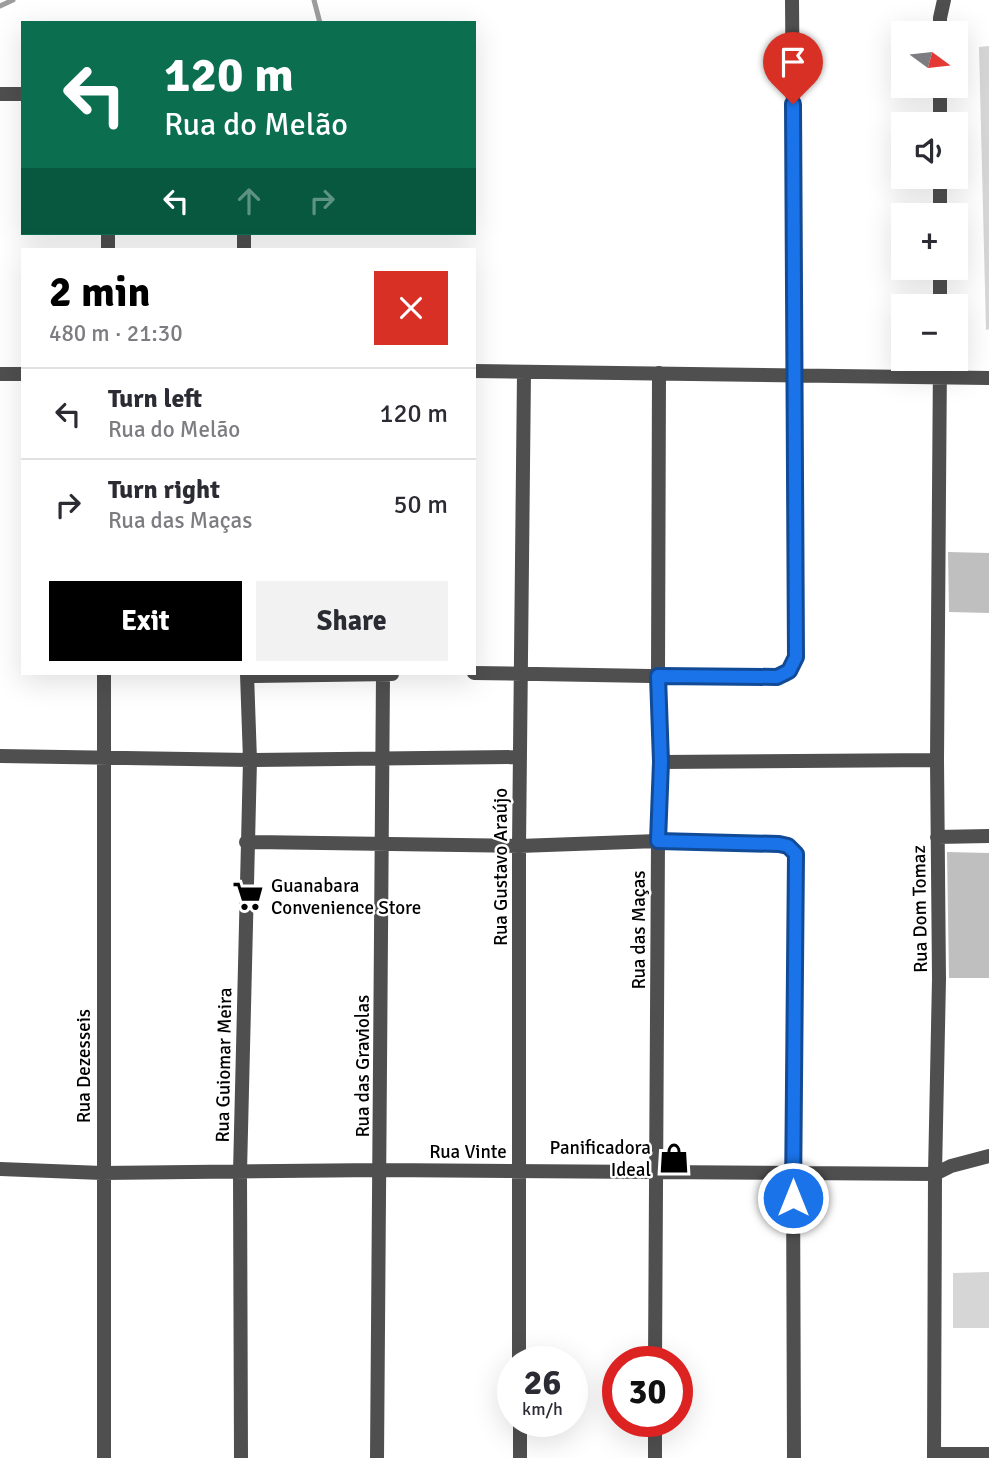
<!DOCTYPE html>
<meta charset="utf-8">
<style>
:root{--surface:#fff;--page:#f2f2f3;--text:#2b2b33;--muted:#7c7c81;--line:#e1e1e2;--accent:#000}
body{margin:0;font-family:Signika,sans-serif;background:var(--page);color:var(--text);height:100vh;display:flex;flex-direction:column;font-size:26px;white-space:nowrap}
*{box-sizing:border-box;margin:0}
p{font-size:23px;color:var(--muted)}
.icon{flex:none;width:38px;height:38px;fill:none;stroke:currentColor;stroke-width:2;stroke-linecap:round;stroke-linejoin:round}
.map{position:relative;flex:1;overflow:hidden}
.details{position:absolute;left:21px;top:248px;width:455px;height:427px;display:flex;flex-direction:column;background:var(--surface);border-radius:0px;box-shadow:0 7px 28px #0002}
.details>*{flex:none}
.guide{position:absolute;left:21px;top:21px;width:455px;height:214px;border-radius:0px;box-shadow:0 7px 28px #0002;background:#0b6e4f;color:#fff;overflow:hidden}
.needle{width:46px;rotate:105deg}
.fabs{position:absolute;left:891px;top:21px;display:grid;gap:14px}
.fabs a{display:grid;place-items:center;width:77px;height:77px;border-radius:0px;background:var(--surface);box-shadow:0 7px 28px #0002;font-size:35px}
.speed{position:absolute;left:497px;top:1346px;display:flex;gap:14px;font-size:35px;font-weight:700;text-align:center}
.speed>*{display:grid;place-content:center;width:91px;height:91px;border-radius:50%;background:var(--surface);box-shadow:0 7px 28px #0002;line-height:1}
.speed small{font-size:18px;font-weight:400}
.speed .limit{border:10px solid #d22;background:#fff;color:#111}
.pin{position:absolute;display:grid;place-items:center;width:60px;height:60px;color:#fff;margin:-72px -30px;border-radius:50% 50% 50% 0;rotate:-45deg;box-shadow:0 0 7px #0007}
.pin .icon{rotate:45deg}
.me{position:absolute;width:77px;margin:-38px;rotate:0deg;stroke-linejoin:round;filter:drop-shadow(0 0 5px #0008)}
.turn{display:flex;align-items:center;gap:24px;height:147px;padding:0 28px;font-size:32px}
.turn .icon{width:91px;height:91px;stroke-width:2.5}
.turn b{display:block;font-size:49px;line-height:60px}
.lanes{display:flex;align-items:center;height:66px;padding:0 28px;background:#0003;justify-content:center;gap:35px;direction:ltr}
.lanes .off{opacity:.35}
.round{display:grid;place-items:center;flex:none;width:74px;height:74px;border-radius:0px;background:var(--page)}
.overview{display:flex;align-items:center;justify-content:space-between;height:119px;padding:0 28px}
h1{font-size:42px;font-weight:700;line-height:52px;color:var(--accent)}
.primary-button{display:flex;gap:14px;margin-top:auto;padding:14px 28px}
.primary-button a{flex:1;height:80px;border-radius:0px;background:var(--accent);color:#fff;font-size:28px;font-weight:700;line-height:80px;text-align:center}
.primary-button a+a{background:var(--page);color:var(--text)}
ul{padding:0;list-style:none}
li{display:flex;align-items:center;gap:21px;height:91px;padding:0 28px;border-top:2px solid var(--line)}
li div{flex:1}
li b{display:block;font-size:26px}
li em{font-style:normal}
.map>svg:first-child{display:block}
.green{fill:#d6d6d6}
.lines{fill:none;stroke-linecap:round;stroke-linejoin:round}
.stream{stroke:#9d9d9d;stroke-width:5}
.building{fill:#bfbfbf}
.street{stroke:#4f4f4f;stroke-width:14}
.route-casing{stroke:#114b97;stroke-width:18}
.route{stroke:#1a73e8;stroke-width:12}
.labels{text-anchor:middle;stroke-width:5;stroke-linejoin:round;paint-order:stroke}
.street-label{font-size:19px;fill:#000;stroke:#fff}
.poi-label{font-size:19px;fill:#000;stroke:#fff;text-anchor:start}
</style>
<div class="map">
<svg width="989" height="1458" viewBox="0 0 989 1458">
<rect width="100%" height="100%" fill="#fff"/>
<path class="green" d="M989,46V329L986,330L979,47Z
M989,1272V1328H953V1273Z"/>
<g class="lines">
<path class="stream" d="M314,0L320,23
M0,6L13,0"/>
</g>
<path class="building" d="M948,552L989,553V613L949,612Z
M947,852L989,853V978H949Z"/>
<g class="lines">
<path class="street" d="M940,33V18L944,0
M0,94H23
M940,124V86
M940,215V177
M108,250V233
M244,250V233
M940,306V268
M474,371L989,378
M0,374H23
M474,673L767,678L785,675L796,657L797,624L792,0
M104,674V1458
M247,676L392,674
M0,756L250,760L520,757
M661,762L937,760
M937,837L989,836
M246,842L519,846L658,841L771,844L788,846L794,851L797,864L793,1172L794,1458
M0,1169L102,1173L380,1170L935,1174L951,1166L989,1156
M519,1362V846L524,372
M655,1362L658,841L661,762L658,676L659,373
M520,1421V1458
M934,1454H989
M241,1458L240,1172L250,760L247,674
M377,1458L383,674
M655,1458V1421
M934,1458L935,1174L939,979L937,760L940,359"/>
</g>
<g class="lines">
<g class="route-casing">
<path id="route" d="M793,1198L796,854L788,846L779,844L658,841L661,762L658,676L777,677L789,671L796,657L793,104"/>
</g>
<use href="#route" class="route"/>
</g>
<defs>
<g id="supermarket-bare" transform="scale(2.415)"><path d="M-6-5.5h2.5l.6 2H6L4.5 2H-2.5L-4.4-4H-6ZM-1.5 3.2a1.3 1.3 0 1 0 .1 0ZM3 3.2a1.3 1.3 0 1 0 .1 0Z" fill="#000" stroke="#fff" stroke-width="2.5" paint-order="stroke"/></g>
<g id="shop-bare" transform="scale(2.415)"><path d="M-5-2.5h2.3a2.7 3.5 0 0 1 5.4 0H5L5.5 6h-11ZM-1.5-2.5h3a1.5 2.3 0 0 0-3 0Z" fill="#000" stroke="#fff" stroke-width="2.5" paint-order="stroke"/></g>
</defs>
<g fill-rule="evenodd">
<use href="#supermarket-bare" x="248" y="896"/>
<use href="#shop-bare" x="674" y="1158"/>
</g>
<g class="labels">
<g class="street-label">
<text transform="translate(500 867) rotate(-90)" y="7">Rua Gustavo Araújo</text>
<text transform="translate(919 909) rotate(-91)" y="7">Rua Dom Tomaz</text>
<text transform="translate(638 930) rotate(-90)" y="7">Rua das Maças</text>
<text transform="translate(223 1065) rotate(-89)" y="7">Rua Guiomar Meira</text>
<text transform="translate(83 1066) rotate(-90)" y="7">Rua Dezesseis</text>
<text transform="translate(362 1066) rotate(-90)" y="7">Rua das Graviolas</text>
<text x="468" y="1158">Rua Vinte</text>
</g>
<g class="poi-label">
<text x="271" y="892">Guanabara<tspan x="271" dy="22">Convenience Store</tspan></text>
<text x="651" y="1154" text-anchor="end">Panificadora<tspan x="651" dy="22">Ideal</tspan></text>
</g>
</g>
</svg>
<div class="fabs">
<a><svg class="needle" viewBox="-14 -14 28 28"><path d="M0-13l5 13h-10z" fill="#e53935"/><path d="M0 13l5-13h-10z" fill="#7c7c81"/></svg></a>
<a><svg class="icon" aria-label="sound" viewBox="0 0 24 24"><path d="M4 9h4l5-4v14l-5-4H4zM17 9q2 3 0 6"/></svg></a>
<a>+</a>
<a>−</a>
</div>
<div class="speed"><div>26<small>km/h</small></div><div class="limit">30</div></div>
<div class="pin" style="left:793px;top:104px;background:#d93025"><svg class="icon" aria-label="arrive" viewBox="0 0 24 24"><path d="M6 21V4h12l-3 4 3 4H6"/></svg></div>
<svg class="me" style="left:793px;top:1198px" viewBox="-20 -20 40 40"><circle r="17" fill="#1a73e8" stroke="#fff" stroke-width="3"/><path d="M0-11L8 9 0 5-8 9z" fill="#fff"/></svg>
<div class="guide">
<div class="turn"><svg class="icon" aria-label="left" viewBox="0 0 24 24"><path d="M17 20v-9H6M10 6l-5 5 5 5"/></svg><div><b>120 m</b>Rua do Melão</div></div>
<div class="lanes"><svg class="icon" aria-label="left" viewBox="0 0 24 24"><path d="M17 20v-9H6M10 6l-5 5 5 5"/></svg><svg class="icon off" aria-label="ahead" viewBox="0 0 24 24"><path d="M12 20V5M6 11l6-6 6 6"/></svg><svg class="icon off" aria-label="right" viewBox="0 0 24 24"><path d="M7 20v-9h11M14 6l5 5-5 5"/></svg></div>
</div>
<section class="details">
<div class="overview"><div><h1>2 min</h1><p>480 m · 21:30</p></div><a class="round" style="background:#d93025;color:#fff"><svg class="icon" aria-label="close" viewBox="0 0 24 24"><path d="M6 6l12 12M18 6L6 18"/></svg></a></div>
<ul>
<li><svg class="icon" aria-label="left" viewBox="0 0 24 24"><path d="M17 20v-9H6M10 6l-5 5 5 5"/></svg><div><b>Turn left</b><p>Rua do Melão</p></div><em>120 m</em></li>
<li><svg class="icon" aria-label="right" viewBox="0 0 24 24"><path d="M7 20v-9h11M14 6l5 5-5 5"/></svg><div><b>Turn right</b><p>Rua das Maças</p></div><em>50 m</em></li>
</ul>
<div class="primary-button"><a>Exit</a><a>Share</a></div>
</section>
</div>
